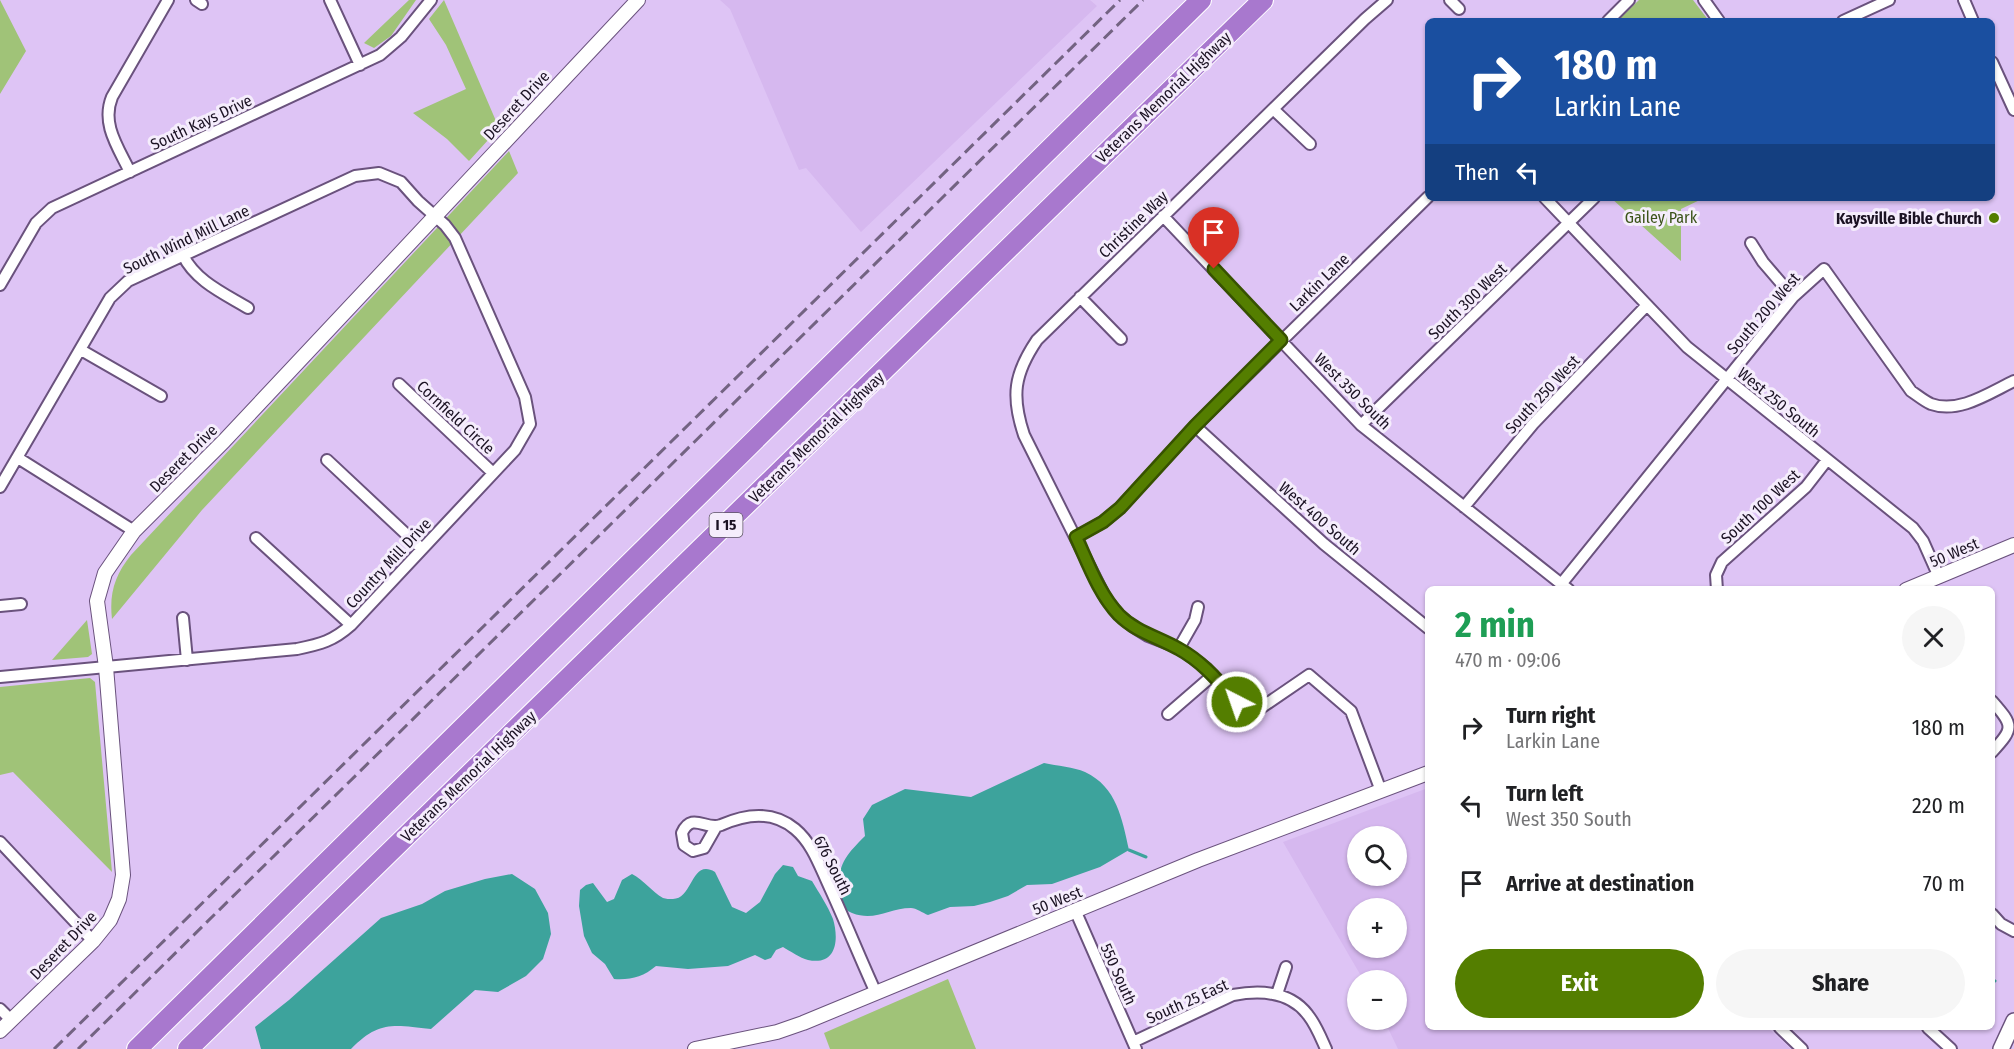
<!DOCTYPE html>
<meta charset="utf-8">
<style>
:root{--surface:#fff;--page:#f6f6f6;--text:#202124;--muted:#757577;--accent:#547e00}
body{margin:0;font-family:"Fira Sans Condensed",sans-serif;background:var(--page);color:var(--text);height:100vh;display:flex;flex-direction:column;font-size:22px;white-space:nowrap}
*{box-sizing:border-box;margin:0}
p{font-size:20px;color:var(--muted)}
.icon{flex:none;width:33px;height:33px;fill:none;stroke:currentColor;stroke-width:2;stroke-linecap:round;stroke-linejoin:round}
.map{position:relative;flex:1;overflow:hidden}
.side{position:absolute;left:1425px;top:586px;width:570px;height:444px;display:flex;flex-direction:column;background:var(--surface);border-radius:9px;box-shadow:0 2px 4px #0004}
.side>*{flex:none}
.guide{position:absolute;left:1425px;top:18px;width:570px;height:183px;border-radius:9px;box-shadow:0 2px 4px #0004;background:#1a4fa0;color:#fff;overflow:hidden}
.fabs{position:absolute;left:1347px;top:826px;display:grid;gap:12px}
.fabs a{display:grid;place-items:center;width:60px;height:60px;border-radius:50%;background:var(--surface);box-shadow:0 2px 4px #0004;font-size:30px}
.pin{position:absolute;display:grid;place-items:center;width:51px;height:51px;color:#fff;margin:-62px -26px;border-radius:50% 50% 50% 0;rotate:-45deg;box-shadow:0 0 6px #0007}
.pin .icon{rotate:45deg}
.me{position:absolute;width:66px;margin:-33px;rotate:319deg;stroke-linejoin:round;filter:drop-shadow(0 0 4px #0008)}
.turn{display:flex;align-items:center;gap:21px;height:126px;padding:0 30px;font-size:27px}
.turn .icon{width:78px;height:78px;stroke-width:2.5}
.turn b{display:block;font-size:42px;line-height:51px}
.then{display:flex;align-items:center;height:57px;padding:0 30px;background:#0003;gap:12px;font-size:22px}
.round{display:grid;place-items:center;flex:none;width:63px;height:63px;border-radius:32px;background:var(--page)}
.headline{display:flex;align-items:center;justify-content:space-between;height:102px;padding:0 30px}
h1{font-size:36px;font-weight:700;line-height:45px;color:#1e9e55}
.action{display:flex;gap:12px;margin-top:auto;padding:12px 30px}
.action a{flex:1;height:69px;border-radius:36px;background:var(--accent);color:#fff;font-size:24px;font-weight:700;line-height:69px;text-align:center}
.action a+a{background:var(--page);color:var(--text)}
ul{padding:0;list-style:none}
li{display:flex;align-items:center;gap:18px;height:78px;padding:0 30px}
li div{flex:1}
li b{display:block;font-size:22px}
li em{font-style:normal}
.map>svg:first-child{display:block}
.built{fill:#d6b8ef;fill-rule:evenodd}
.green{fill:#a0c378}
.water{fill:#3da39c}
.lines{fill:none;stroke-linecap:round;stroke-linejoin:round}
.stream{stroke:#3da39c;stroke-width:3}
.minor-casing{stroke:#6a527d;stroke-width:14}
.tertiary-casing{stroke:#6a527d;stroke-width:16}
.secondary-casing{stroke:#6a527d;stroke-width:18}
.motorway-casing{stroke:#fff;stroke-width:22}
.minor{stroke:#fff;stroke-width:10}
.tertiary{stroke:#fff;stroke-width:14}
.secondary{stroke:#fff;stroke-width:15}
.motorway{stroke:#a878ce;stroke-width:20}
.rail{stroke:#736382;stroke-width:3;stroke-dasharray:12 6;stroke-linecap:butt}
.route-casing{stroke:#375200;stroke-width:15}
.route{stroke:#547e00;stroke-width:10}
.poi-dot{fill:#547e00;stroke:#f5edfc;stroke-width:2}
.labels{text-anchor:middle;stroke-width:6;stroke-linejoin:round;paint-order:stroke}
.shield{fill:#f5edfc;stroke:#5c5464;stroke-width:1.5}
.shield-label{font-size:15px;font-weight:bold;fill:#1b1223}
.street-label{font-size:16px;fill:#1b1223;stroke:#f5edfc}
.park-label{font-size:16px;fill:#3c541a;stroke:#f5edfc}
.poi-label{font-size:16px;font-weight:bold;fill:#1b1223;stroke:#f5edfc;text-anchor:end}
</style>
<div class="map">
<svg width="2014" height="1049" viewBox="0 0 2014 1049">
<rect width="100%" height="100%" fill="#dec4f5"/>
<path class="built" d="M720,0H1090L1097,6L861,232L806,168L799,170L730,9Z
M1428,788V1028H1768L1791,1049H1398L1384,1020H1396V981H1364L1283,842ZM1358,837H1396V876H1358ZM1358,909H1396V948H1358Z"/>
<path class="green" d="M0,0L26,51L0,94Z
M409,0H416L391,36L374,48L364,43Z
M444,0L499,128L469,161L447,139L413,113L466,89L446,45L429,19Z
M1639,0H1693L1709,21H1617Z
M509,151L518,173L202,510L112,619C109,593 115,575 131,555Z
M1611,198H1704L1681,209V261Z
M87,620L92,654L88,657L52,660Z
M90,678L95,682L112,872L13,772L0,775V687Z
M948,979L976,1049H830L824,1033Z"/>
<path class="water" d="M1044,763C1057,766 1074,767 1085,772C1117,787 1122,819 1129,850L1100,867L1052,884L1027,885L1008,896L990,902L974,906L950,907L928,915C923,913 916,908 911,908C889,908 875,922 852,913C840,908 837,899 838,887C839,862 848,853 865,836L863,819L872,805L905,789L971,797Z
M783,865L793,867L798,876L812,881C819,893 828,906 833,919C839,939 837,966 808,960C800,958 790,951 783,947L776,950L771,958L765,960L755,955L728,966L688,969L656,966C643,977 631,980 614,979L605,964L592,953L584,936L579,906L580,890L586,885L593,883L607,902L614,899L622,880L632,874C644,880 652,892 663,898C666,899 669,899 673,899C693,899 691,858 715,872L732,907L746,913L760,902L775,874Z
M512,874L535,889L548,913L551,934L543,959L526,976L498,992L475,990L431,1029C394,1025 379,1020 351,1049H261L255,1027L289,1000L381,918L422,904L445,891L485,879Z"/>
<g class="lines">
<path class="stream" d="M1129,850L1146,857
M1992,980L1995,981"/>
<g class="minor-casing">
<path id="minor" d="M196,0L202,4
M330,0L360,65
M1450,0L1459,9
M1704,0L1719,21
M1964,0L1973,21
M1608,21L1629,0
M1843,21L1889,0
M1992,62L2014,110
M1273,109L1310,144
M130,172C118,147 101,124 112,97L168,0
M1545,198L1687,347L1913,528L1923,541L1939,577
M1163,216L1361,425L1569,590
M1751,243L1763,262L1793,297
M183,255C195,281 225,294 248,308
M0,285L36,223L52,208L380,55L401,37L431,0
M1080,297L1121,339
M81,350L161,396
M399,384L493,473
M1361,425L1594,198
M1195,426L1324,544L1428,628
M18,458L134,531
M327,460L422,549
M0,487L110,298L128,281L355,176L379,173L401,182L418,201L445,225L455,238L525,397L530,424L515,450L351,625C333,641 321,644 297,649L0,677
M1464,507L1533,424L1647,305
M1076,537L1103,522L1120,508L1195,426L1428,197
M256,538L351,625
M1562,583L1793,297L1824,269L1911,391C1917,395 1924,401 1931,404C1959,414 1989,393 2014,381
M1717,590L1716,575L1722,562L1806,487L1827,460
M0,606L21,604
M183,618L187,660
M1179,648L1195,620L1198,607
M1992,701C2014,726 2014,728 1992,752
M1168,714L1213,675
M1381,791L1351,711L1309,675L1249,716L1206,668L1179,648L1148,636L1132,626L1118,614L1106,599L1024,435C1011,396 1014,374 1037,340L1365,19L1387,0
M716,827L704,848L693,851L684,845L682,833C692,811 706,831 721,825C746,814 772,810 795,829C813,844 820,867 830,888C846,923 860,958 876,993
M0,842L93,941
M1075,910L1136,1049
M1992,914L2001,924L2014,931
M1277,994L1286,967
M0,1009L11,1020
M1780,1028L1802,1049
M1928,1028L1951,1049
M1133,1042L1233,995C1260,990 1290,991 1308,1015C1316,1025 1321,1038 1326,1049"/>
</g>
<g class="tertiary-casing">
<path id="tertiary" d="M1906,590L2014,545
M0,1031L93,941L110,920L119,899L123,875L106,667L97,601L105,573L134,531L224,441L638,0
M695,1049L777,1032L803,1023L1198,860L1428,773"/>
</g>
<g class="secondary-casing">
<path id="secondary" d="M2001,1049L2014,1021"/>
</g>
<g class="motorway-casing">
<path id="motorway" d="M137,1049L1201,0
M188,1049L1263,0"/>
</g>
<use href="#minor" class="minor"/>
<use href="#tertiary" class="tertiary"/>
<use href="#secondary" class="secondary"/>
<use href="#motorway" class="motorway"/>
<path class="rail" d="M54,1049L1120,0
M78,1049L1143,0"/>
</g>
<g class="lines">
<g class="route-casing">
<path id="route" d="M1214,269L1281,340L1195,426L1120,508L1103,522L1076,537C1088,563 1099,594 1119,615C1136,632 1158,637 1179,649C1203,662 1219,682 1237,702"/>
</g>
<use href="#route" class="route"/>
</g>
<circle class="poi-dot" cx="1994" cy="218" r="6"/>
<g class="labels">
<rect class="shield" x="709.5" y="513" width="33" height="24" rx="4.5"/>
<g class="shield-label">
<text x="726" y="530">I 15</text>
</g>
<g class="street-label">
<text transform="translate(1163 97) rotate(-44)" y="6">Veterans Memorial Highway</text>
<text transform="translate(516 105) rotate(-47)" y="6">Deseret Drive</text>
<text transform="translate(201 122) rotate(-25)" y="6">South Kays Drive</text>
<text transform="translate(1133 224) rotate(-44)" y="6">Christine Way</text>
<text transform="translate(186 239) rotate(-26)" y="6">South Wind Mill Lane</text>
<text transform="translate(1319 282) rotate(-44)" y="6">Larkin Lane</text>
<text transform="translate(1467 301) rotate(-44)" y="6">South 300 West</text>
<text transform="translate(1763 313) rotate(-49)" y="6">South 200 West</text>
<text transform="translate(1353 391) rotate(45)" y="6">West 350 South</text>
<text transform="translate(1542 394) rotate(-47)" y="6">South 250 West</text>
<text transform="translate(1779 402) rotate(39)" y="6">West 250 South</text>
<text transform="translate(456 417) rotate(43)" y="6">Cornfield Circle</text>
<text transform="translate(816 437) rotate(-44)" y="6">Veterans Memorial Highway</text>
<text transform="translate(183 458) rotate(-45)" y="6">Deseret Drive</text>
<text transform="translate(1760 506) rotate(-43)" y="6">South 100 West</text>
<text transform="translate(1320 518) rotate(41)" y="6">West 400 South</text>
<text transform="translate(1954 552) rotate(-23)" y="6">50 West</text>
<text transform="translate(388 563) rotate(-47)" y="6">Country Mill Drive</text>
<text transform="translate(468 776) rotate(-44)" y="6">Veterans Memorial Highway</text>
<text transform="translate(833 865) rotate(63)" y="6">676 South</text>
<text transform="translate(1057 900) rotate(-22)" y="6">50 West</text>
<text transform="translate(63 945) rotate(-46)" y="6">Deseret Drive</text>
<text transform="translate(1119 974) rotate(66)" y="6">550 South</text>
<text transform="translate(1187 1001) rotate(-24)" y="6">South 25 East</text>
</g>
<g class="park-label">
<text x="1661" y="223">Gailey Park</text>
</g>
<g class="poi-label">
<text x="1982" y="224">Kaysville Bible Church</text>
</g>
</g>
</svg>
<div class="fabs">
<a><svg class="icon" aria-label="search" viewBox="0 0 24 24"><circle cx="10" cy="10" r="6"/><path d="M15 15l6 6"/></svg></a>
<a>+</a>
<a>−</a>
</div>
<div class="pin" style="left:1214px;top:269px;background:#d93025"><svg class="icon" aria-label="arrive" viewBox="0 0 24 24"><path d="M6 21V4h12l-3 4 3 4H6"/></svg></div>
<svg class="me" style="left:1237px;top:702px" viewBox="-20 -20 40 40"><circle r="17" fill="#547e00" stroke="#fff" stroke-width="3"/><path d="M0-11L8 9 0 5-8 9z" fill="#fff"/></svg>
<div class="guide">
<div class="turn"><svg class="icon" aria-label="right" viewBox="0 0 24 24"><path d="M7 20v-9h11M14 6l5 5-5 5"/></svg><div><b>180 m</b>Larkin Lane</div></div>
<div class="then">Then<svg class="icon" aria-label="left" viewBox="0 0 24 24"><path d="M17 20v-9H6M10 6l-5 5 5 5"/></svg></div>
</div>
<section class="side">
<div class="headline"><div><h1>2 min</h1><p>470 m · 09:06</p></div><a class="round"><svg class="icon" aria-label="close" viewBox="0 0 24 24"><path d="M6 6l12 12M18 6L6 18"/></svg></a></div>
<ul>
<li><svg class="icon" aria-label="right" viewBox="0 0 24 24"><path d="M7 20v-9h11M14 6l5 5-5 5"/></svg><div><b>Turn right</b><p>Larkin Lane</p></div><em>180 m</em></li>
<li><svg class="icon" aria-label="left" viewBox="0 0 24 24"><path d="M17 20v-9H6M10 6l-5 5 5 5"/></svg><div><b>Turn left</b><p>West 350 South</p></div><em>220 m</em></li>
<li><svg class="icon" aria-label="arrive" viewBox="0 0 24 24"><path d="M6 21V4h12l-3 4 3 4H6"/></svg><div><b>Arrive at destination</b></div><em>70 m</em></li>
</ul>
<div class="action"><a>Exit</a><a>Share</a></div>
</section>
</div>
